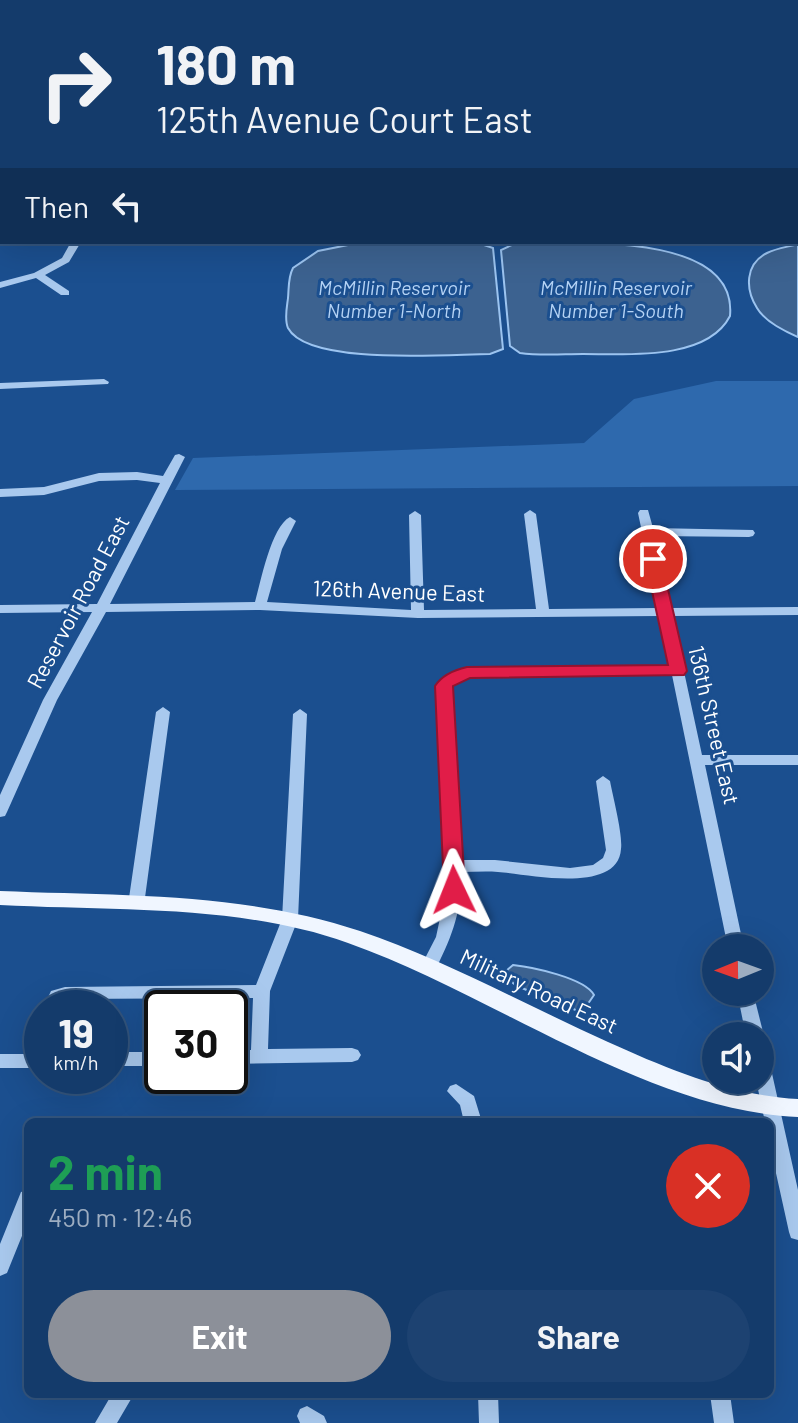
<!DOCTYPE html>
<meta charset="utf-8">
<style>
:root{--surface:#143b6b;--page:#1d4271;--text:#f1f3f6;--muted:#9dadc1;--line:#33557e;--accent:#8c9099}
body{margin:0;font-family:Barlow,sans-serif;background:var(--page);color:var(--text);height:100vh;display:flex;flex-direction:column;font-size:30px;white-space:nowrap}
*{box-sizing:border-box;margin:0}
p{font-size:26px;color:var(--muted)}
.icon{flex:none;width:44px;height:44px;fill:none;stroke:currentColor;stroke-width:2;stroke-linecap:round;stroke-linejoin:round}
.map{position:relative;flex:1;overflow:hidden}
.side{position:absolute;left:24px;top:1118px;width:750px;height:280px;display:flex;flex-direction:column;background:var(--surface);border-radius:12px;box-shadow:0 8px 32px #0002,0 0 0 2px var(--line)}
.side>*{flex:none}
.top-card{position:absolute;left:0px;top:0px;width:798px;height:244px;box-shadow:0 8px 32px #0002,0 0 0 2px var(--line);background:#143b6b;color:var(--text);overflow:hidden}
.needle{width:52px;rotate:269deg}
.controls{position:absolute;left:702px;top:934px;display:grid;gap:16px}
.controls a{display:grid;place-items:center;width:72px;height:72px;border-radius:50%;background:var(--surface);box-shadow:0 8px 32px #0002,0 0 0 2px var(--line);font-size:40px}
.speed{position:absolute;left:24px;top:990px;display:flex;gap:16px;font-size:40px;font-weight:700;text-align:center}
.speed>*{display:grid;place-content:center;width:104px;height:104px;border-radius:50%;background:var(--surface);box-shadow:0 8px 32px #0002,0 0 0 2px var(--line);line-height:1}
.speed small{font-size:20px;font-weight:400}
.speed .limit{border:4px solid #111;border-radius:12px;background:#fff;color:#111}
.pin{position:absolute;display:grid;place-items:center;width:68px;height:68px;color:#fff;margin:-34px;border:4px solid #fff;border-radius:50%;box-shadow:0 2px 8px #0007}
.me{position:absolute;width:88px;margin:-44px;rotate:358deg;stroke-linejoin:round;filter:drop-shadow(0 0 6px #0008)}
.turn{display:flex;align-items:center;gap:28px;height:168px;padding:0 24px;font-size:36px}
.turn .icon{width:104px;height:104px;stroke-width:2.5}
.turn b{display:block;font-size:56px;line-height:68px}
.then{display:flex;align-items:center;height:76px;padding:0 24px;background:#0003;gap:16px;font-size:30px}
.round{display:grid;place-items:center;flex:none;width:84px;height:84px;border-radius:42px;background:var(--page)}
.summary{display:flex;align-items:center;justify-content:space-between;height:136px;padding:0 24px}
h1{font-size:48px;font-weight:700;line-height:60px;color:#1e9e55}
.button{display:flex;gap:16px;margin-top:auto;padding:16px 24px}
.button a{flex:1;height:92px;border-radius:48px;background:var(--accent);color:#fff;font-size:32px;font-weight:700;line-height:92px;text-align:center}
.button a+a{background:var(--page);color:var(--text)}
.map>svg:first-child{display:block}
.green{fill:#2e69ad}
.water{fill:#3c6290;stroke:#9cc4f0;stroke-width:2}
.lines{fill:none;stroke-linecap:round;stroke-linejoin:round}
.minor{fill:#a9c9ee;fill-rule:evenodd}
.major{fill:#f0f6ff;fill-rule:evenodd}
.route{fill:#e11d48;stroke:#92132f;stroke-width:2}
.labels{text-anchor:middle;stroke-width:6;stroke-linejoin:round;paint-order:stroke}
.far-water-label{font-size:20px;font-style:italic;fill:#b5d3f5;stroke:#1b4f8f}
.street-label{font-size:22px;fill:#fff;stroke:#1b4f8f}
</style>
<div class="map">
<svg width="798" height="1423" viewBox="0 0 798 1423">
<rect width="100%" height="100%" fill="#1b4f8f"/>
<path class="green" d="M0,0H798V222L796,2H2L0,109Z
M716,381H798V486L175,490L193,458L584,443L634,399Z
M238,999L248,1006C247,1023 251,1042 232,1048L230,1008H185L186,1000Z"/>
<path class="water" d="M353,244H481L493,248L503,349L490,354C449,354 308,366 288,328C284,319 287,307 288,298C289,287 288,277 293,268L318,251Z
M514,244C567,244 738,229 730,316C707,361 626,354 583,354C563,354 540,356 520,353L510,346L501,250Z
M798,244V337C784,331 765,322 757,308C745,289 745,264 767,253C777,248 788,247 798,244Z
M513,965C532,967 585,978 594,995L583,1011H578L517,986L509,980L506,971Z"/>
<g class="lines">
<path class="minor" d="M2,177V183L0,184V178Z
M71,242H81L69,262L45,275L69,291V295H61L36,278L0,288V282L34,273L62,258Z
M104,379L109,382L108,384L0,389V383Z
M179,454L185,457L110,604L255,602C261,581 271,527 290,517L296,521L282,549L267,602L411,610L409,515L415,511L421,515L424,610L536,609L524,514L530,510L536,514L549,609L658,608L638,513L640,510H648L653,528L753,530L755,533L753,536L749,537L655,536L671,608L798,607V615L672,616L702,755H798V765H705L744,948H728L672,675L467,677L458,680L451,687L460,860H495L570,868L593,865L603,858L606,850L596,781L603,776L610,781C613,797 623,835 621,849C618,895 527,874 498,872C486,871 473,872 461,872C463,909 451,940 434,972L428,974L422,972L420,968L436,937L446,890L437,686C445,675 454,672 467,669L670,667L659,616L418,618L260,610L106,612L57,700L7,812L5,816L0,817V795L43,700L92,612L0,613V605L97,604L160,483L137,480L99,481L44,495L0,497V489L44,487L99,473L137,472L163,476L175,455Z
M163,707L170,712L144,905L142,909H130L128,905L156,712Z
M300,709L307,714L298,919L270,991L268,1049L352,1048L358,1050L361,1055L358,1060L352,1062L230,1064V1050H251L253,998L66,999L59,1008H43L51,991L65,987L256,985L282,919L293,714Z
M737,992H753L764,1036L761,1041L760,1036H746Z
M110,1052H162V1066H110Z
M760,1053L766,1055L769,1060L798,1190V1240L791,1238L789,1232L770,1146V1122H765L756,1080H760Z
M0,1054H42V1068H0Z
M456,1084L474,1096L482,1122H464L460,1105L447,1091L450,1086Z
M28,1190V1221L7,1273L0,1276V1244L21,1192Z
M112,1394H134L117,1423H95Z
M478,1394H498L499,1423H479Z
M710,1394H730L734,1423H714Z
M307,1406L324,1416L327,1423H300L297,1416L300,1409Z"/>
<path class="major" d="M0,891C120,896 244,892 360,931C445,960 526,1005 608,1042C670,1070 730,1095 798,1099V1117C645,1110 493,994 348,943C239,904 115,911 0,905Z"/>
</g>
<path class="route" d="M653,554L661,559L687,671L684,675L470,678L453,686L465,890L462,896H447L444,890L435,686C442,675 454,670 467,667L668,665L645,559Z"/>
<g class="labels">
<g class="far-water-label">
<text x="394" y="295">McMillin Reservoir<tspan x="394" dy="23">Number 1-North</tspan></text>
<text x="616" y="295">McMillin Reservoir<tspan x="616" dy="23">Number 1-South</tspan></text>
</g>
<g class="street-label">
<text transform="translate(399 591) rotate(2)" y="8">126th Avenue East</text>
<text transform="translate(78 602) rotate(-62)" y="8">Reservoir Road East</text>
<text transform="translate(714 725) rotate(77)" y="8">136th Street East</text>
<text transform="translate(539 991) rotate(25)" y="8">Military Road East</text>
</g>
</g>
</svg>
<div class="controls">
<a><svg class="needle" viewBox="-14 -14 28 28"><path d="M0-13l5 13h-10z" fill="#e53935"/><path d="M0 13l5-13h-10z" fill="#9dadc1"/></svg></a>
<a><svg class="icon" aria-label="sound" viewBox="0 0 24 24"><path d="M4 9h4l5-4v14l-5-4H4zM17 9q2 3 0 6"/></svg></a>
</div>
<div class="speed"><div>19<small>km/h</small></div><div class="limit">30</div></div>
<div class="pin" style="left:653px;top:559px;background:#d93025"><svg class="icon" aria-label="arrive" viewBox="0 0 24 24"><path d="M6 21V4h12l-3 4 3 4H6"/></svg></div>
<svg class="me" style="left:454px;top:890px" viewBox="-20 -20 40 40"><path d="M0-17L14 15 0 8-14 15z" fill="#e11d48" stroke="#fff" stroke-width="4"/></svg>
<div class="top-card">
<div class="turn"><svg class="icon" aria-label="right" viewBox="0 0 24 24"><path d="M7 20v-9h11M14 6l5 5-5 5"/></svg><div><b>180 m</b>125th Avenue Court East</div></div>
<div class="then">Then<svg class="icon" aria-label="left" viewBox="0 0 24 24"><path d="M17 20v-9H6M10 6l-5 5 5 5"/></svg></div>
</div>
<section class="side">
<div class="summary"><div><h1>2 min</h1><p>450 m · 12:46</p></div><a class="round" style="background:#d93025;color:#fff"><svg class="icon" aria-label="close" viewBox="0 0 24 24"><path d="M6 6l12 12M18 6L6 18"/></svg></a></div>
<div class="button"><a>Exit</a><a>Share</a></div>
</section>
</div>
